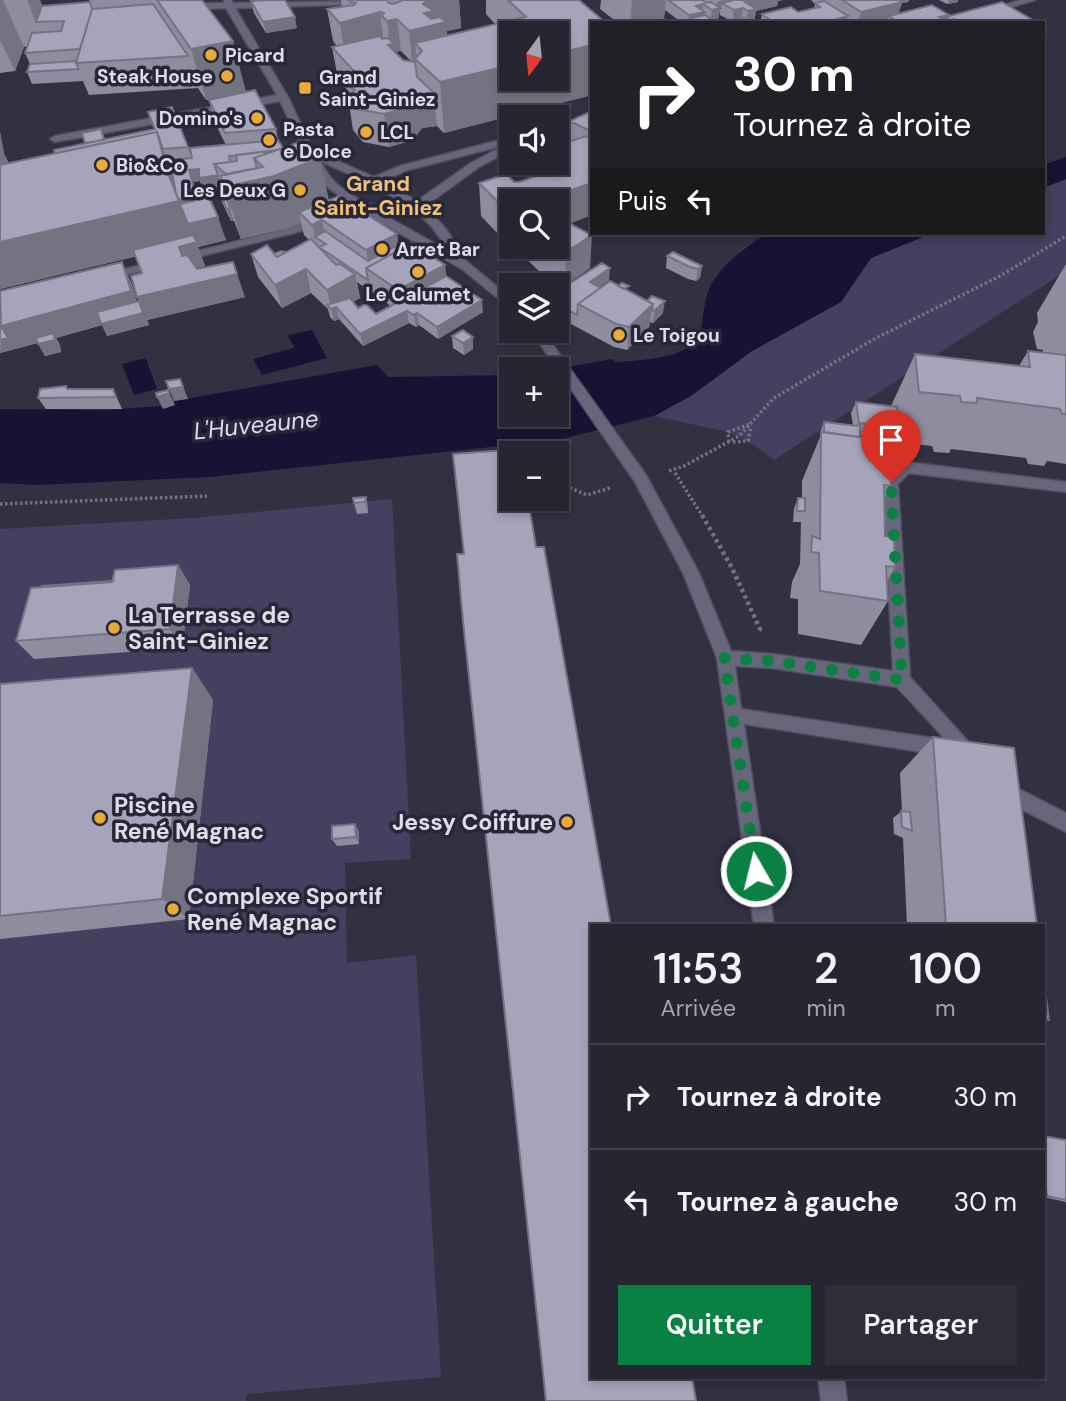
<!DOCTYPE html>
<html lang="fr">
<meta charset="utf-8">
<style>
:root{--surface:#262532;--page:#2e2d3a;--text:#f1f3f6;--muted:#a4a5ac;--line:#42424d;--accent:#0b8043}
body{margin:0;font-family:"DM Sans",sans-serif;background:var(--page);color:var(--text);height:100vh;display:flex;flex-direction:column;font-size:26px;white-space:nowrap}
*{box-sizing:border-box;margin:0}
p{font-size:23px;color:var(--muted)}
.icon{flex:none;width:38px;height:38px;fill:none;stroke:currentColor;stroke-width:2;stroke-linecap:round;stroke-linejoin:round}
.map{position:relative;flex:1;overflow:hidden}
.panel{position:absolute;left:590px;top:924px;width:455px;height:455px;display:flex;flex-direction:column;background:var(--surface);border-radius:0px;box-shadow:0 4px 10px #0003,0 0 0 2px var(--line)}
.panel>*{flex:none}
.hud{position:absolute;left:590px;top:21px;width:455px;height:214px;border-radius:0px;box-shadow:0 4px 10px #0003,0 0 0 2px var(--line);background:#202124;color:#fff;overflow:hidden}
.needle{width:46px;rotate:195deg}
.tools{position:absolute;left:499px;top:21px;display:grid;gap:14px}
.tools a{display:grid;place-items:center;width:70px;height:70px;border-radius:0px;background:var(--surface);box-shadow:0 4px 10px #0003,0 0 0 2px var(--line);font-size:35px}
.pin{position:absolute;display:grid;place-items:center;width:60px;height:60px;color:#fff;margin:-72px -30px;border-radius:50% 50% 50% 0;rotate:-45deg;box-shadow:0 0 7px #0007}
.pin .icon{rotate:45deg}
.me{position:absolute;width:77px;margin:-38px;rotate:352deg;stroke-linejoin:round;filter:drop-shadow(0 0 5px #0008)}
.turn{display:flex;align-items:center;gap:24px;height:147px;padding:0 28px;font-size:32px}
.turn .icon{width:91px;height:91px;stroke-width:2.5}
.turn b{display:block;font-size:49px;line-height:60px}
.then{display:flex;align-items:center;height:66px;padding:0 28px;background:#0003;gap:14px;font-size:26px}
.eta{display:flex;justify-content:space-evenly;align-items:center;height:119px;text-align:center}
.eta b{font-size:42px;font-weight:600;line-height:49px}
.action{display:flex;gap:14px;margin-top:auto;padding:14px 28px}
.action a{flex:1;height:80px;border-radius:0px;background:var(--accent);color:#fff;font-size:28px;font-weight:600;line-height:80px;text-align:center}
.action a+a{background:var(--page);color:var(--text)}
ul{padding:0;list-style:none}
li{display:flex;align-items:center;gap:21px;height:105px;padding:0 28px;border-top:2px solid var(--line)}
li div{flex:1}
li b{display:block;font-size:26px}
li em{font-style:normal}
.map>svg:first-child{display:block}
.green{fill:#434060}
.water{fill:#181334}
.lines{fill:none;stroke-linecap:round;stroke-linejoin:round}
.minor-casing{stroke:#514f5f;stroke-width:3}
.path-far1{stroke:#737281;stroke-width:3.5;stroke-dasharray:2.5 2.5;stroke-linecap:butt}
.path{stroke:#737281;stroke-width:4.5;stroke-dasharray:3.5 3.5;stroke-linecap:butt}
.minor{fill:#68667b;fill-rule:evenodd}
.wall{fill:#8e8da0;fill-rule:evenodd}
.shaded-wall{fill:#747382}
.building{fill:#a5a4ba;stroke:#747382;stroke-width:2}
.route{stroke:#0b8043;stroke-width:12;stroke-dasharray:0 21.6}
.poi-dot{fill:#e9aa38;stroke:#282738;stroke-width:2.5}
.labels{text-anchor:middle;stroke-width:7;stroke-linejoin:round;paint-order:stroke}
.far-poi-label{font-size:19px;font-weight:bold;fill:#dedde9;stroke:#282738;text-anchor:start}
.far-neighbourhood-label{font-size:21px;font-weight:bold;fill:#ecc17c;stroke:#282738}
.poi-label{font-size:23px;font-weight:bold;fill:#dedde9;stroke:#282738;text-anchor:start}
.water-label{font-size:24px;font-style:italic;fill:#dcdaf5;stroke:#282738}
</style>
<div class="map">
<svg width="1066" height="1401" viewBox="0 0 1066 1401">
<rect width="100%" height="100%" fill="#323142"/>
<path class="green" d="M1066,179V271L774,460L748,441L728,432L654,416L691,396L752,351L841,302L871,258L933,233H1043V188Z
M392,499L411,859L345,863L347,963L416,955L441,1377L247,1394L246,1401H0V529L193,518Z"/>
<path class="water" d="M1066,157V179L1043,188V165Z
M768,233H933L871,258L841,302L752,351L691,396L654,416L558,440L210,477L37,485L0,483V409L108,410L174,405V401L377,365L388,377L511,375V415H556V369L612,359L616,362C639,360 695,360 701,329C704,313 704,298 712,283C726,260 747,247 768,233Z
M312,330L327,358L262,375L253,359L294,348L288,335Z
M146,358L157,389L134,395L122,364Z"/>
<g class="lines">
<g class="minor-casing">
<path id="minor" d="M224,0H232V3L367,1L363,4L235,8L288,97L313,150L374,177L400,166L511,137V150L479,167L425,206L446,229L467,262L511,298V309L462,269L361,211L294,233L101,281V275L286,229L353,206L325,185L304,152L280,101L55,142L50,139L55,136L277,95L226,8L185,10L181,7L185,4L224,3ZM505,145L471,163L417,201L382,181L408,170ZM320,161L364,181L359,185L361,187L373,186L410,206C390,220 347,196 333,180C328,175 324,167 320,161ZM417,212L432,227L450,252L384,215L408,216Z
M1021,0H1035L958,23H943Z
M592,116V122L556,132V126Z
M531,331H543L646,475L699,573L731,651L772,654L893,671L883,482L885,478L906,462L1066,482V492L909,473L898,484L910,677L982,757L979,763L973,765L967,763L955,750L947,756L744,724L774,926H754L717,658L683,573L635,482ZM735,666L772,668L897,687L946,740L741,709Z
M1003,777L1019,789L1066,813V832L1005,801L994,786L996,780Z
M818,1377H844L847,1401H821Z"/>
</g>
<path class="path-far1" d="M729,442L728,432L750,424
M733,442L748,441L751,426
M669,471L684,466L739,436L774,398L876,338L1000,276L1066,236
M675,473L703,517
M556,482L587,495L610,488
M0,504L207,496"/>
<path class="path" d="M702,515L732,568L760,629L758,631"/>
<use href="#minor" class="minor"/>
</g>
<path class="wall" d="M0,0H40L42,6L90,2L89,0H202L246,92L276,129L278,140L283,148L329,200L397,234L398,245L446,276L483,312L438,339L419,325L416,327L409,323L363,346L339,319L334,321L330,317L328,309L311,293L282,308L258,277L251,254H274L285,252L309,240L304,235L301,223L288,228L241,239L234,221H231L222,202L218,190L223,189L221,187L203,190L200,181L193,182L198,199L226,240L198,247L205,266L196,268L245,297L147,320L149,325L107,336L102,325L56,338L60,345L61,352L45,356L38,343L0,353V291L122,262L132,285L137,302L139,301L142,273L135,256L0,289V132L4,154L9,163L55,153L85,143L101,129L105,139L154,130L148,112L188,147L192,158L226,145L215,123L209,100L220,98L206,100L198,88L89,95L83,81L32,84L27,72L30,64L25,53L27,46L24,47L15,71L0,73ZM357,282L391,306L376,314L358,308L353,302L360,298Z
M341,0H459L461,28L447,31V35L495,24L486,14V0H579L592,23V95L444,133L437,126L422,128L413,140L389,147L363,142L353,130L347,90L338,79L332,47L337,46L333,41L327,9L342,7ZM401,51L411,61L403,60L395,52Z
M601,0H783L778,1L777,6L756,11L754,21L750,22L731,21L720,15V12H719L718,20L713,21L716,23H682L665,10L664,19L676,23H618L600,9Z
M811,0H909L908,2L902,3L898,14L949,16L1038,23H760L762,14L798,12L814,8L815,4Z
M939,0H958V2L947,4Z
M251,1L297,28L266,33L254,13Z
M592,111V215L571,223L590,268L565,285L539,271L515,248L512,249L481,216L479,183L519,182L549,172V163H556V146L569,142L570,121ZM511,201L556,247H511Z
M667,256L702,266L700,278L696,281L688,279L666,268Z
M1066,264V464L1047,461L1044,466L1028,464L1026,458L951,449L949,453L934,452L932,446L894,442V439H893L860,435V437L883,463L891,486L884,499L885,536L895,567L887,581L888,601L861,645L798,634V599L790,598L792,582L800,564L801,522H793L794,509L798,498H802V481L820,437V433L824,422L853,425L851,413L856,402L891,406L915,354L1019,366L1028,351L1043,353V350L1037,349L1033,332L1038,322L1037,313Z
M609,280L599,287L628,291L663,313L653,323L650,322L649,327L627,350L614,347L556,316V292Z
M452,336L473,337V349L464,355L453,348Z
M68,389H113L122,409H46L38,398Z
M366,497L368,508V513L357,514L354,503Z
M178,565L190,585L182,648L34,659L16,641L113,581Z
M192,668L213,700L189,919L0,939V684Z
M933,737L1037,926H907L903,838L894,834L893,818L902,811L900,773Z
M359,831V844L337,846L332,839Z
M1043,1136L1066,1140V1202L1043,1197Z"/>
<path class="shaded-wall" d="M0,0H3L24,47L15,71L0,40Z
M27,0H40L49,21L36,22Z
M438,0H459L461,28L447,31L448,54L422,51L415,43L417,60L415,59V62L412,63L409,31L425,2Z
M632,0H666L663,23H630Z
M723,0H736L722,3L718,20L710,22L712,10L715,9L717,2Z
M754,0H783L778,1L777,6L756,11L754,21L746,23L748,11L745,2Z
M876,0H909L908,2L902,3L896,21L889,16L887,23H858L861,12Z
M949,0H958V2L947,4Z
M703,4L702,12H705L703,23L692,18L691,23H688L689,15L696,6Z
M743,8L741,19L732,21L734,10Z
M380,12L384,44L345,55L340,23Z
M949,15L946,23L939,17Z
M848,16L847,23H823Z
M295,17L297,28L266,33L263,22Z
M397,19L401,51L395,52L388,45H390L387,21Z
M233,41L246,92L206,100L191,49Z
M592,45V95L444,133L440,82L511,65V79H556V54Z
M434,93L437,126L422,128L413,140L389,147L384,114L418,95Z
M101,129L106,141L157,132L172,174L179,200L189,170L199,169L218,175L221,187L203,190L200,181L193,182L200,208L218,217L226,240L198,247L205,266L188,270L179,247L193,243L0,289V242Z
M0,132L4,154L9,164L0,193Z
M229,156L233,168L243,180L320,158L331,210L299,212L301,223L288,228L241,239L225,187Z
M592,183V215L556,228V201H544V199Z
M227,209H230L234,221H231Z
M322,220L327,243L315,237L312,225Z
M397,234L400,257L370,271L366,250Z
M592,235L590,268L565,285L566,252Z
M122,262L132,285L141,314L142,308L137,297L233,262L245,297L147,320L149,325L107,336L102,325L56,338L60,345L61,352L45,356L38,344L54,338L0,353L1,326Z
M445,265L448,288L401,313L398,290Z
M702,266L700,278L696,281L698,269Z
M610,268L609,280L589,294L590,282Z
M306,269L311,293L282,308L275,285Z
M355,274L360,298L338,310L336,307L339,319L334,321L327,290Z
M482,300L483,312L438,339L437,327Z
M665,301L663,313L653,323L654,311Z
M653,304L649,327L627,350L629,327Z
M407,311L409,323L363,346L360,334Z
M417,313L419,325L416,327L414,315Z
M473,337V349L464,355L463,343Z
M180,379L188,399L174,401L169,389Z
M168,390L175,405L163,409L157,397Z
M366,497L368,508V513L365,502Z
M178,565L190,585L182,648L170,629Z
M192,668L213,700L189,919L162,899Z
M355,824L359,831V844L356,837Z"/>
<path class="building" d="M157,0H202L233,41L191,49Z
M271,0H285L295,17L263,22L251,1Z
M348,0H387L389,3L394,4L403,0H438L425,2L423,4L434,11L424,13L431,19L440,17L446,22L409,31L397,19L387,21L382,16L384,13L380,12L340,23L327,9L354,5L356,3L350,2Z
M508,0H579L606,23H592V45L556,54V33H511V65L440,82L415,59L422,51L415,43L526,17Z
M668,0H702L706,3L711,2L720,8L712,10L703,4L696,6L705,12L689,15Z
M734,0H754L745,2L756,9L748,11L743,8L734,10L722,3Z
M842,0H899L902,2L861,12Z
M824,1L848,16L823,23H774L762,14L791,7L798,12L820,7L815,3Z
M90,2L92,9L80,49L25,53L32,33L61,31L64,21L36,22L42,6Z
M1002,2L1038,23H962L955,19L947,20L949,16Z
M153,4L188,56L76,63L92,9Z
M932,5L949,15L939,17L945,21L955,19L962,23H899L889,16Z
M705,15L716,23H697L692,18Z
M744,18L752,23H723Z
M662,19L673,21L676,23H654L655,21Z
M380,36L382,39L388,38L394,44L388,45L403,60L415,62L417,77L434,93L418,95L409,107L384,114L357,109L348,97L355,90L346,85L361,79L332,47Z
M76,61V63L79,69L27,72L30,64Z
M255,90L276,129L225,133L209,100Z
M172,107L188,147L163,149L157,132L55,153L54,150L155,129L148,112Z
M592,111V132L570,121Z
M101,129L104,140L85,143L82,133Z
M157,132L167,171L179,201L0,242V165Z
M586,136L592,140V183L544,199L546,201H511V215L479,183L507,174L514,182H519L565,166L566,162L556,154V146Z
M278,140L283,148L277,150L229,156L230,162L214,164L218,175L199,178V169L189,170L196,196L179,200L176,194L170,160L192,158L190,148Z
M299,142L320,158L274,176L225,187L220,176L263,167L254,158Z
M277,150L254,158L257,168L226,174L214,164L237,161L236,155Z
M224,189L230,209H227L218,190Z
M339,196L397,234L366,250L322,220L312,225L299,212Z
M209,197L218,217L188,224L180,204Z
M556,210L574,226L592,235L566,252L556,247Z
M325,231L368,261L398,245L403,248L366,268L368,280L319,247L326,244L315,237Z
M193,235L197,242L179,247L182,256L187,255L197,269L233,262L237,274L137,297L131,276L142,273L133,250Z
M311,239L336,265L340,264L355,274L327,290L306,269L275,285L251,254L267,245L277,257Z
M412,243L445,265L398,290L366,268Z
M281,251L285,252L277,257L274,254Z
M673,252L702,266L698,269L690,267L667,256Z
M122,262L131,291L1,326L0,291Z
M602,263L610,268L590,282L600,288L578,304L577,315L556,304V292Z
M446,276L482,300L437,327L417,313L414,315L407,311L360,334L336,307L331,309L327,305L350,298L358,308L366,304L376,314Z
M610,281L653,304L629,327L616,324L578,304Z
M622,283L629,286L624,289L618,286Z
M652,296L665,301L654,311L652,310L653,304L647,301Z
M139,301L143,313L101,324L97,312Z
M0,323L1,326L8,338L0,340Z
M463,330L473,337L463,343L452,336Z
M53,333L55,340L38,344L36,338Z
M1028,351L1066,355V414H1062L1060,409L977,398V403L961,402L960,396L919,392L915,354L1030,367Z
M180,379L183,387L169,389L166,381Z
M66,386L67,389H113L116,397L38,398L40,389Z
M168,390L169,393L157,397L156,393Z
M856,402L897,407L899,428L860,423V437L824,432V422L857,426L859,423Z
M821,432L882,440L883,463L889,464L891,486L884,485L885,536L894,537L895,567L886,566L888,601L820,591L819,553L811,552L812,536L820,539Z
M519,449L520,453H511V499H528L536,547H544L611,926H592V1377H692L696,1401H546L463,621L457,554H464L453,454Z
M366,497L365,502L354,503L353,498Z
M798,498H805V511H797Z
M178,565L170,629L16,641L31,588L112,582L115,570Z
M113,581L112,582L42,587V586Z
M192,668L162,899L0,916V684Z
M933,737L1014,748L1037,926H946Z
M901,811L910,812L912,831L902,827Z
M355,824L356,837L332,839V826Z
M1043,973L1049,1020L1043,1019Z
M1043,1136L1066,1140V1200L1047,1196L1043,1164Z"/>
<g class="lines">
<path class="route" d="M756,871L724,658L772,661L902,680L891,482"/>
</g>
<g class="poi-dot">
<circle cx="211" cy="55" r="7"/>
<circle cx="227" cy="76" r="7"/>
<rect x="298" y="81" width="14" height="14" rx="3.5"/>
<circle cx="257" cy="118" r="7"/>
<circle cx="366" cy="132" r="7"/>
<circle cx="269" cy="140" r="7"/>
<circle cx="102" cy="165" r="7"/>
<circle cx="300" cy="190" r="7"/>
<circle cx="382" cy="249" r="7"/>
<circle cx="418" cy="272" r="7"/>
<circle cx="619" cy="335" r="7"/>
<circle cx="114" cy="628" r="7"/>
<circle cx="100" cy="818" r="7"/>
<circle cx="567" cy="822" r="7"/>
<circle cx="173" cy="909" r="7"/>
</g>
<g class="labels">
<g class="far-poi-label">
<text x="225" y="62">Picard</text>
<text x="213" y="83" text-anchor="end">Steak House</text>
<text x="319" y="84">Grand<tspan x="319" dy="22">Saint-Giniez</tspan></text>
<text x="243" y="125" text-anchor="end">Domino's</text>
<text x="283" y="136">Pasta<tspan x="283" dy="22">e Dolce</tspan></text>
<text x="380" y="139">LCL</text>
<text x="116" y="172">Bio&amp;Co</text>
<text x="286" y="197" text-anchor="end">Les Deux G</text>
<text x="396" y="256">Arret Bar</text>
<text x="418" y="301" text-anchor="middle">Le Calumet</text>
<text x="633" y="342">Le Toigou</text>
</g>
<g class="far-neighbourhood-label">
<text x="378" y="191">Grand<tspan x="378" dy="24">Saint-Giniez</tspan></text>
</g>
<g class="poi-label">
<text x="128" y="623">La Terrasse de<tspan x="128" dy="26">Saint-Giniez</tspan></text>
<text x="114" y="813">Piscine<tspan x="114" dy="26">René Magnac</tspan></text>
<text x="553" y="830" text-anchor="end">Jessy Coiffure</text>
<text x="187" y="904">Complexe Sportif<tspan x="187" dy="26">René Magnac</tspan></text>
</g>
<g class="water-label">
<text transform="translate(256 425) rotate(-6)" y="8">L'Huveaune</text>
</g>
</g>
</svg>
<div class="tools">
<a><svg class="needle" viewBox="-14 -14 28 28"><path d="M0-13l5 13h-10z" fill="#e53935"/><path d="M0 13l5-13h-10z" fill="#a4a5ac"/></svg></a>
<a><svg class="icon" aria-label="sound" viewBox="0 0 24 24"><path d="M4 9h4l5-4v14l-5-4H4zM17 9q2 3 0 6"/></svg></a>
<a><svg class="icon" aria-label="search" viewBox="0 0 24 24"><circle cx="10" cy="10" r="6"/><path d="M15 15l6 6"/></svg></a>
<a><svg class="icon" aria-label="layers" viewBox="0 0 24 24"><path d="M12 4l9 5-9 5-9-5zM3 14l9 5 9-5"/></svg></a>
<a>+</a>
<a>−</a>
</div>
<div class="pin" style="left:891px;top:482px;background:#d93025"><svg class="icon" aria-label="arrive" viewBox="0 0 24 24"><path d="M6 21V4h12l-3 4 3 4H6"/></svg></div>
<svg class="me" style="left:756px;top:871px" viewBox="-20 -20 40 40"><circle r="17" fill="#0b8043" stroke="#fff" stroke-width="3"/><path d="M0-11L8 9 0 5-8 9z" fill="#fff"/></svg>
<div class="hud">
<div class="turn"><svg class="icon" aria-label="right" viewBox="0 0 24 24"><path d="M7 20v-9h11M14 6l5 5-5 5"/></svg><div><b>30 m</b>Tournez à droite</div></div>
<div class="then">Puis<svg class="icon" aria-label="left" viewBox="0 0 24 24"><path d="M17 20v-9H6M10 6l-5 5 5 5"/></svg></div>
</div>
<section class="panel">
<div class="eta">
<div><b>11:53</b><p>Arrivée</p></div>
<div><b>2</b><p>min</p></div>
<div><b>100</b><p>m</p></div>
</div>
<ul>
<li><svg class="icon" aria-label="right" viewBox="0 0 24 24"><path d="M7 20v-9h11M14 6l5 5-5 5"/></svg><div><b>Tournez à droite</b></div><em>30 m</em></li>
<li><svg class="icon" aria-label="left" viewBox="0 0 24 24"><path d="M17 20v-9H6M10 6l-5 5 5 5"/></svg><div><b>Tournez à gauche</b></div><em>30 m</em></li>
</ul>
<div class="action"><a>Quitter</a><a>Partager</a></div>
</section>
</div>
